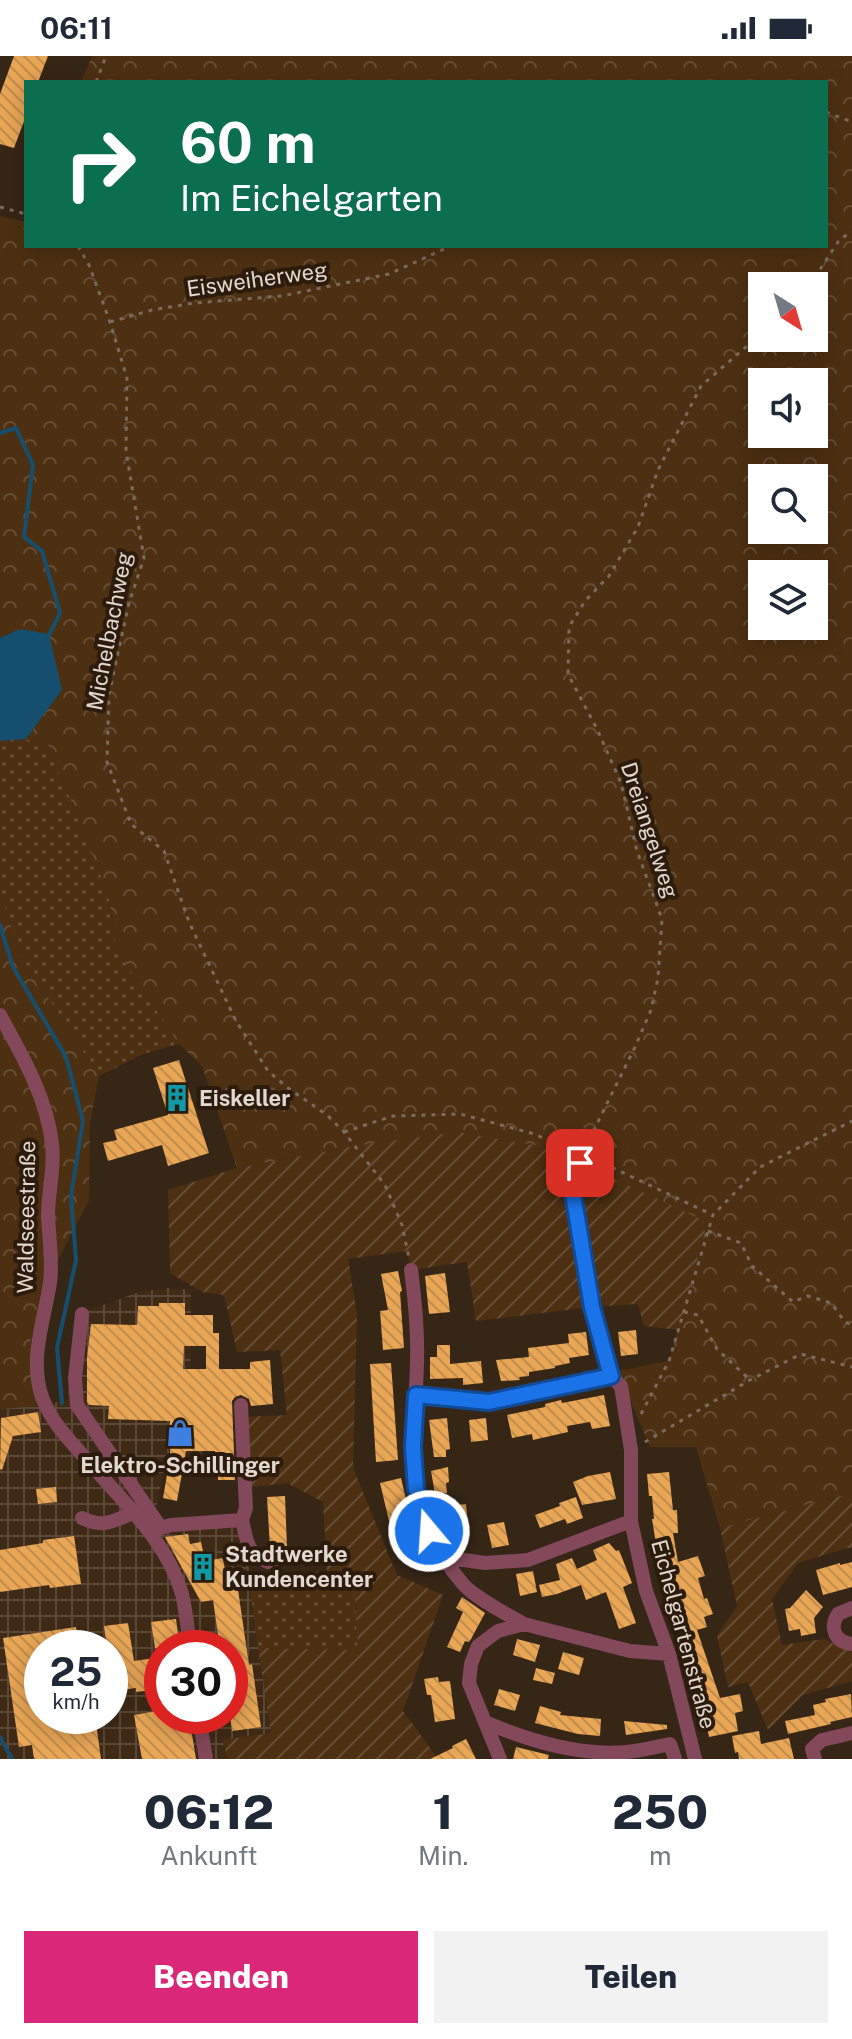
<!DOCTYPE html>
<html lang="de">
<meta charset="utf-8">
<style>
:root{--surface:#fff;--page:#f2f2f3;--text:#1f2937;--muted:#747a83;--accent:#db2777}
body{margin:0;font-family:"Public Sans",sans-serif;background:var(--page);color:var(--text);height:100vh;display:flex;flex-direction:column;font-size:30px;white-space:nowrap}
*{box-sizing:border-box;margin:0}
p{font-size:26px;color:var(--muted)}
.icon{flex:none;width:44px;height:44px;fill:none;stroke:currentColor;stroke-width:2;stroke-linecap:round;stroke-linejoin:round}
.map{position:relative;height:1703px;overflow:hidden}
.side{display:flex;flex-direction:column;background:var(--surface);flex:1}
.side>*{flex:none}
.banner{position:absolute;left:24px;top:24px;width:804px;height:168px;border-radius:0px;box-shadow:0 4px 20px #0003;background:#0b6e4f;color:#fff;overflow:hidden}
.needle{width:52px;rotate:143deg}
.controls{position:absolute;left:748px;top:216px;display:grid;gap:16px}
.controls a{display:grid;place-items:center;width:80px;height:80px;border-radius:0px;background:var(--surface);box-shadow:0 4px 20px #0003;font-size:40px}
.speed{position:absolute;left:24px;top:1574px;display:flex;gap:16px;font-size:40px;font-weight:700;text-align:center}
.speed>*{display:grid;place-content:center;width:104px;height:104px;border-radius:50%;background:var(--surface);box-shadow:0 4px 20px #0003;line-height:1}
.speed small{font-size:20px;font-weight:400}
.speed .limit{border:12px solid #d22;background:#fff;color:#111}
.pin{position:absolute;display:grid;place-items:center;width:68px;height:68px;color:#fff;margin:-34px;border-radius:16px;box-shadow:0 4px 12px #0006}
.me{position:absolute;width:88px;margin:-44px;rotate:342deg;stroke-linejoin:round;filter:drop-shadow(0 0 6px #0008)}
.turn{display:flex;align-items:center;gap:28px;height:168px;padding:0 24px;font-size:36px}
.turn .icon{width:104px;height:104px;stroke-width:2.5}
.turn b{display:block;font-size:56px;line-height:68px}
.eta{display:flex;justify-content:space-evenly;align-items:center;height:136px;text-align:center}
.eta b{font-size:48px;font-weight:800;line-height:56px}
.action{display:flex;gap:16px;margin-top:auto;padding:16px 24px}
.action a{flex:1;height:92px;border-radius:0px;background:var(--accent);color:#fff;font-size:32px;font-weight:800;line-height:92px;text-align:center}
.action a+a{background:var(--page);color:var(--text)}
.status{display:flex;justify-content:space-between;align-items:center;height:56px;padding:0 40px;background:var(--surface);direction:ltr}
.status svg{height:22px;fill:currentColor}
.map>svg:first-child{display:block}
.industrial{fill:url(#industrial-grid);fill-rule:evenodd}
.grass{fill:url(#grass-dots)}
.forest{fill:url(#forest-crowns);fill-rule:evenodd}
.garden{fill:url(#garden-furrows)}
.water{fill:#164f6d}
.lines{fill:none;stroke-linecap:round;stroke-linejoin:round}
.stream{stroke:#164f6d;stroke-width:4}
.building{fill:url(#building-back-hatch);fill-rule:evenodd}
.path{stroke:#796b5d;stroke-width:3;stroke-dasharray:4 6;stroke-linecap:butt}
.minor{stroke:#834859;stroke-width:14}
.route-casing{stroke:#114b97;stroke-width:20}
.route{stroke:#1a73e8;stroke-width:14}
.labels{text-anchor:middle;stroke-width:8;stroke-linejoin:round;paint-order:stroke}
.street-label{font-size:22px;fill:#e3d8ce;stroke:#2b1c0d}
.poi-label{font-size:22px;font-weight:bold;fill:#e3d8ce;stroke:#2b1c0d;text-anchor:start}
</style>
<div class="status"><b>06:11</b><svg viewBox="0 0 49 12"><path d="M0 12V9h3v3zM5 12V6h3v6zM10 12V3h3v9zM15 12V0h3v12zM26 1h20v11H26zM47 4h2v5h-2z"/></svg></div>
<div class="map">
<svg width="852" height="1703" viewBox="0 0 852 1703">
<defs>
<pattern id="industrial-grid" width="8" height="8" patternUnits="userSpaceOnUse" patternTransform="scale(2)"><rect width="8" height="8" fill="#3f2a15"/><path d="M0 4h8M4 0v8" fill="none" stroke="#5b4836"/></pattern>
<pattern id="grass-dots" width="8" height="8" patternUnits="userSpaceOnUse" patternTransform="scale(2)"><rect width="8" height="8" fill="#4d3012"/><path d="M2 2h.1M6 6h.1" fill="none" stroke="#664d33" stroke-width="1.8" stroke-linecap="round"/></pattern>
<pattern id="forest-crowns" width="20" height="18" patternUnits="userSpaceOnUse" patternTransform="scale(2)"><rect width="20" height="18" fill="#4d3012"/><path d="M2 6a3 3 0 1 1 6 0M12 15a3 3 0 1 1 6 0" fill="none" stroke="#664d33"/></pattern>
<pattern id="garden-furrows" width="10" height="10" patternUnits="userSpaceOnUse" patternTransform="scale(2)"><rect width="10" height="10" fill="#4d3012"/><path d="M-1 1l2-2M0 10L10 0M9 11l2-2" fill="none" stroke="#664d33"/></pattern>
<pattern id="building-back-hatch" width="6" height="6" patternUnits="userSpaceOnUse" patternTransform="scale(2)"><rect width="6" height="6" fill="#e9a655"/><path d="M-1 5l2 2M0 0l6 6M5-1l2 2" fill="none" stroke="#c08d4f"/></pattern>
</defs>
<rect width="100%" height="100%" fill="#362616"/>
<path class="industrial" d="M168,1232L191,1234L190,1366L204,1382V1398L167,1397L156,1453L153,1457L172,1468L242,1464L271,1677L223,1684L227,1703H0V1353L67,1345L78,1258L139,1236ZM42,1592H110V1660H42ZM162,1592H230V1660H162Z"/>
<path class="grass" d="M26,683L49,690L108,837L117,894L179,988L143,998L99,1020L22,902L0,838V685Z
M327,1515L354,1526L358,1594L258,1592L249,1525Z"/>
<path class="forest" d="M92,0H852V1437L720,1472L696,1391H650L618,1315L669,1305L707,1167L355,1090L237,1112L202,1010L179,988L117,894L108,837L49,690L26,683L62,634L20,573L0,582V160L26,166V190H826V26H81ZM762,230H814V282H762ZM762,326H814V378H762ZM762,422H814V474H762ZM762,518H814V570H762Z
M0,838L22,902L99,1020L90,1067L89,1144L46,1227L31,1285V1314L38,1350L0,1353Z"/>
<path class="garden" d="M457,1076L582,1097L580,1107L707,1166L679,1274L644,1270L638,1248L592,1251L476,1265L467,1206L411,1214L407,1195L348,1203L357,1258L353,1412L397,1519L443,1539L403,1655L438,1703H227L223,1684L271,1677L258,1592L358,1594L354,1526L327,1515L323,1446L287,1427L245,1432L242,1361L287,1359L280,1294L237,1296L224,1239L202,1236L170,1217L168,1134L237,1112L355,1090Z
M852,1437V1492H847L798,1507L772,1543L782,1589L824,1583L852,1596V1625L803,1639L768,1674L748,1626L728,1631L717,1580L737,1550L720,1472Z"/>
<path class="water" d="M20,573L49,578L62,634L26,683L0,685V582Z"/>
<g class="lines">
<path class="stream" d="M0,377L16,372L33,409L24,481L42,495L60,557L47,583
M0,869L13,911L66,1001L83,1065L71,1140L76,1204L57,1292L62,1347
M0,1681L12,1703"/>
</g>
<path class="building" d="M14,0H48L38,26H26V60L14,92L0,88V38Z
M179,1004L209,1097L168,1110L162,1089L108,1105L103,1087L117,1084L114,1074L168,1059L153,1012Z
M398,1215L402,1235L400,1236L404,1292L383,1294L380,1255L388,1254L381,1218Z
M445,1217L450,1256L429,1258L425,1220Z
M159,1247H185V1259H213V1277H219V1313H250V1306L270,1304L273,1348L251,1350L249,1343L241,1339L235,1341L232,1345L235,1424H218V1417H215V1395H186L177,1445L163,1442L170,1402V1365L108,1363L109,1350L89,1349L87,1346V1302L91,1268L137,1269L138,1250H159ZM184,1290H206V1313H183Z
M636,1274L638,1298L621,1300L618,1276Z
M586,1276L589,1299L569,1302L570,1307L555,1310V1312L529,1316V1320L519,1321L520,1324L501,1325L496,1304L529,1301L528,1292L569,1287L568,1278Z
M437,1289H450V1308L481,1305L483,1327L463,1329V1322L430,1323V1301H437Z
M391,1307L398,1404L376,1406L370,1308Z
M604,1339L610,1370L592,1373L590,1366L567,1370L568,1376L533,1384L532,1378L512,1382L507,1359L545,1351V1348L561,1344L562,1347Z
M38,1356L41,1376L13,1380L2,1414L0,1413L1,1362Z
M447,1362L450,1393L446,1394V1401H434L429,1364Z
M486,1362L488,1384L471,1386L469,1364Z
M448,1411L449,1426L446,1427L447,1437L435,1438L431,1415Z
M610,1416L616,1443L582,1449L573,1426L588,1420Z
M669,1416L673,1454H677L678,1477H673L678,1506L698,1500L705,1520L698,1522L704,1543L707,1542L713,1558L704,1561L707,1571L697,1574L720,1642L740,1638L743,1655L735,1657L738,1675L709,1681L699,1632L660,1513L652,1463H654L652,1440H649L647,1418Z
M401,1422L410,1460L405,1461L426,1507L415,1512L392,1464L389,1465L380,1427Z
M56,1431L57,1446L38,1448L36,1433Z
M285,1440L287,1491L270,1492L267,1441Z
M576,1441L583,1462L567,1468L565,1463L540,1472L535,1459L560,1450L559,1447Z
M466,1448L469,1479L452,1480L449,1450Z
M504,1466L509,1489L492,1492L487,1469Z
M188,1478L190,1488L201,1486L205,1505L223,1502L225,1514L235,1513L249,1609L252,1608L261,1671L232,1675L230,1659V1592H220L213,1544L201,1546L165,1481Z
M74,1480L81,1528L50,1532L49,1529L0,1536V1494L43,1487V1484Z
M609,1487L616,1495L619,1494L632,1527L623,1531L636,1567L619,1573L606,1536L586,1544L581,1529L557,1538L542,1541L539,1529L560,1524L556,1508L572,1502L577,1513L597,1504L593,1494Z
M852,1506V1531L823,1539L816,1514L840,1507V1509Z
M533,1515L537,1536L520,1540L516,1518Z
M806,1534L823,1551L814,1562L816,1577L801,1580L800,1573L789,1575L785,1553L790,1552Z
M462,1541L485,1557L471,1583L469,1586L465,1585L460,1596L447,1591L463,1556L456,1552Z
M176,1563L180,1592H155L151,1566Z
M128,1567L134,1605L162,1601V1633L136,1636V1632L113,1635L110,1592H107L104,1570Z
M76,1571L79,1592H42V1660H95L101,1703H34L32,1689L19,1691L3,1582Z
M517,1583L540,1589L535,1606L513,1599Z
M563,1596L584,1602L579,1619L558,1613Z
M536,1612L555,1617L552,1628L533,1624Z
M438,1621L439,1626L450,1625L455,1663L435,1666L431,1639H427L424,1623Z
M499,1633L520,1639L515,1655L494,1649Z
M851,1638L852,1661L830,1666L831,1668L788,1678L785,1665L815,1659L813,1649L826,1646L825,1643Z
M540,1650L561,1656L560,1659L601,1663L600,1680L578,1678L535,1667Z
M162,1654V1660H189L196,1703H142L134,1659Z
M624,1665L667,1669V1673L626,1679Z
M759,1675L761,1688L789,1682L794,1703H739L738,1696L735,1697L732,1680Z
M466,1683L476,1703H430L453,1692L452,1690Z
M516,1691L549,1699L548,1703H513Z"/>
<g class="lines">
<path class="path" d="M96,26L106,0
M826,56L852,66
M0,151L26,158
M78,190L89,209L110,266L127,322L126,395L144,502L129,547L109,638L107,706L131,768L164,795L189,866L236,965L268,1015L288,1032L327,1059L344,1076L385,1129L402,1169L409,1202
M809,230L840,183L852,176
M110,266L152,254L194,247L282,240L389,218L451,190
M344,1076L393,1060L460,1058L531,1077L568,1092
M589,1084L635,991L651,954L658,922L662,863L637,795L621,727L597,673L568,618L569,571L585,545L609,520L638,471L658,414L701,330L762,277
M594,1103L713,1159
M708,1175L741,1187L752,1210L793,1246L808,1240L831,1247L845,1266L852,1269
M684,1256L698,1259L717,1293L750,1324
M641,1358L669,1305L713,1159L760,1111L852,1065
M645,1386L750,1324L801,1298L852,1311"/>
<path class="minor" d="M0,959C22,999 47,1042 52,1088C55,1112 48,1136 48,1160C49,1183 53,1205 50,1227C44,1265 29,1303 42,1341C51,1366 71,1386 88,1405C122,1445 168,1486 182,1538C186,1555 188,1574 190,1592
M582,1097L573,1138L592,1251L611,1320L621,1330L631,1394V1465L646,1535L669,1598L695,1703
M411,1214C415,1244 418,1275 417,1306C417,1334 412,1363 413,1392C413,1441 430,1490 463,1528C475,1542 507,1558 524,1568
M82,1258L75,1322L77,1349L161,1472
M416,1339L489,1346L611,1320
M241,1349L246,1452L242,1464
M82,1462C103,1472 112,1466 132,1457
M154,1476L161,1472L171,1469L242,1464C247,1484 246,1497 268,1506L281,1501
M444,1501L485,1507L528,1504L631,1465
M852,1552L838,1558C829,1572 835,1586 852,1588
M199,1660L206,1703
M485,1666C529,1685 578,1700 626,1696C641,1695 656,1691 670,1688L675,1703
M500,1703L469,1627L471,1608L478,1590L498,1575L524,1568L630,1595L669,1598
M815,1703L812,1693L822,1684L852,1677"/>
</g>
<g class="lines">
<g class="route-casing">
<path id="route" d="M429,1475L416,1433L413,1391L416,1339L489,1346L611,1320L592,1251L573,1138L580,1107"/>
</g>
<use href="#route" class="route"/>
</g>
<defs>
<g id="building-bare" transform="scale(2.16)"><path d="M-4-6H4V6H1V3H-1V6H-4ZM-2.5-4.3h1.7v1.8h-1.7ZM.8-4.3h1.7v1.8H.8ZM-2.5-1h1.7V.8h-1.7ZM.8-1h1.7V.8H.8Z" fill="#0f9aa8" stroke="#2b1c0d" stroke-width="2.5" paint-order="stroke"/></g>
<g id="shop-bare" transform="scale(2.16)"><path d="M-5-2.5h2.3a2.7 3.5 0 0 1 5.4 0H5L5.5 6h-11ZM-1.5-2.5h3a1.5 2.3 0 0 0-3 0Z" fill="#3f7fe0" stroke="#2b1c0d" stroke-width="2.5" paint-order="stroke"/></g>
</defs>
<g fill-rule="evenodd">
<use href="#building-bare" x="177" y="1042"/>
<use href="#shop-bare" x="180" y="1377"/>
<use href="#building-bare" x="203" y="1511"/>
</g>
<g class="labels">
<g class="street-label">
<text transform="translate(257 223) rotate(-8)" y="8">Eisweiherweg</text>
<text transform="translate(109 575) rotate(-79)" y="8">Michelbachweg</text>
<text transform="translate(650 774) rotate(72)" y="8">Dreiangelweg</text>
<text transform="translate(26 1161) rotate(-89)" y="8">Waldseestraße</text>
<text transform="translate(684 1578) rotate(75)" y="8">Eichelgartenstraße</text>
</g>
<g class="poi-label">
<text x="199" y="1050">Eiskeller</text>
<text x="180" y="1417" text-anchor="middle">Elektro-Schillinger</text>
<text x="225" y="1506">Stadtwerke<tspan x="225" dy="25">Kundencenter</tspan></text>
</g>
</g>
</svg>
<div class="controls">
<a><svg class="needle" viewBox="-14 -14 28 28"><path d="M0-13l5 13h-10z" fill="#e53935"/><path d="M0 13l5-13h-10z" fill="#747a83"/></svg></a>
<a><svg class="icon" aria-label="sound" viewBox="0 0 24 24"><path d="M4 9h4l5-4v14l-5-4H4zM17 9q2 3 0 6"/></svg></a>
<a><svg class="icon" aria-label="search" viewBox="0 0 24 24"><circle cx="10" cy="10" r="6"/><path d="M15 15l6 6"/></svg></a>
<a><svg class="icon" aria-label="layers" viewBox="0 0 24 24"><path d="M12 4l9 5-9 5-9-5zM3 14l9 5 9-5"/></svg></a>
</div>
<div class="speed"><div>25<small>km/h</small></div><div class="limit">30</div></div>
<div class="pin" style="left:580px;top:1107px;background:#d93025"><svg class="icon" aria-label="arrive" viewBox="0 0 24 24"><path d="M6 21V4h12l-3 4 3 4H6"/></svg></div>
<svg class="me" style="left:429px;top:1475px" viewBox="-20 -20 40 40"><circle r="17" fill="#1a73e8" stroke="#fff" stroke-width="3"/><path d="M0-11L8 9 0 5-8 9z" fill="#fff"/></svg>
<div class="banner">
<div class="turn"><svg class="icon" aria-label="right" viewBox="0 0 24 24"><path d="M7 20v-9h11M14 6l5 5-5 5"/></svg><div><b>60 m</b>Im Eichelgarten</div></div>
</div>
</div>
<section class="side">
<div class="eta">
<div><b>06:12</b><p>Ankunft</p></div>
<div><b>1</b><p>Min.</p></div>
<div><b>250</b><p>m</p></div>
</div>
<div class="action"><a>Beenden</a><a>Teilen</a></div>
</section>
